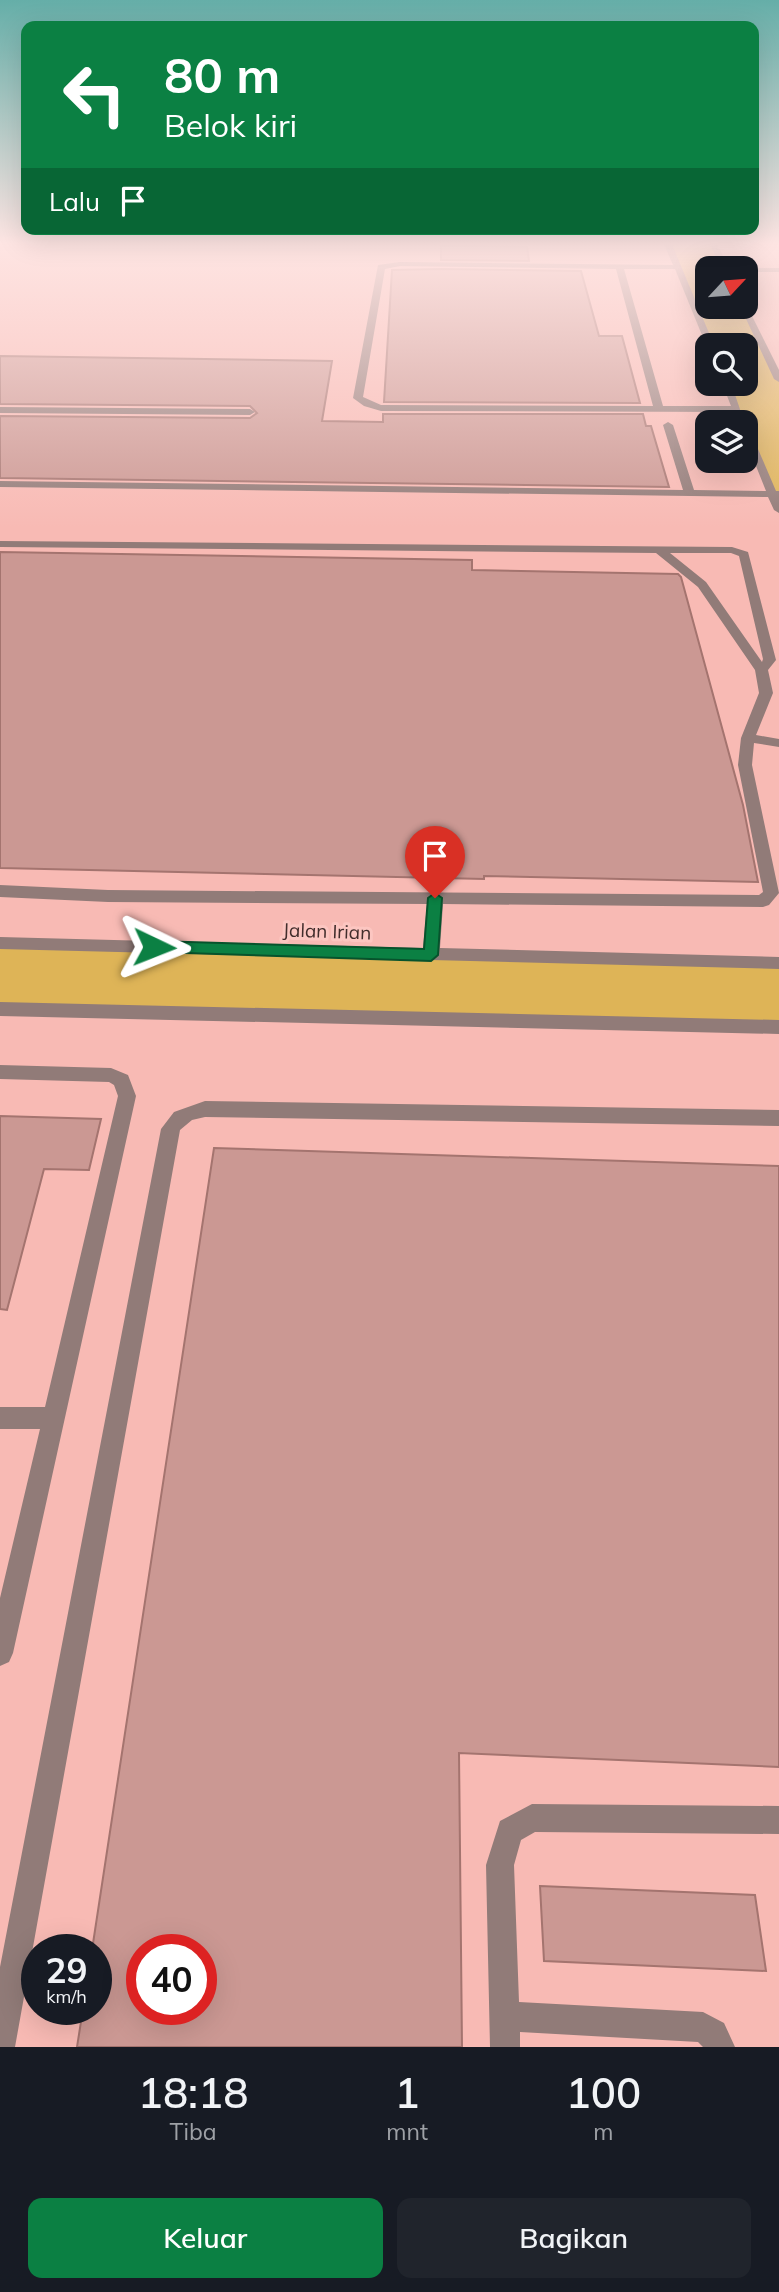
<!DOCTYPE html>
<html lang="id">
<style>
:root{--surface:#171b24;--page:#20242c;--text:#f1f3f6;--muted:#9ea1a6;--accent:#0b8043}
body{margin:0;font-family:Mulish,sans-serif;background:var(--page);color:var(--text);height:100vh;display:flex;flex-direction:column;font-size:26px;white-space:nowrap}
*{box-sizing:border-box;margin:0}
p{font-size:23px;color:var(--muted)}
.icon{flex:none;width:38px;height:38px;fill:none;stroke:currentColor;stroke-width:2;stroke-linecap:round;stroke-linejoin:round}
.map{position:relative;height:2047px;overflow:hidden}
.sheet{display:flex;flex-direction:column;background:var(--surface);flex:1}
.sheet>*{flex:none}
.top-card{position:absolute;left:21px;top:21px;width:738px;height:214px;border-radius:14px;box-shadow:0 7px 28px #0002;background:#0b8043;color:#fff;overflow:hidden}
.needle{width:46px;rotate:64deg}
.buttons{position:absolute;left:695px;top:256px;display:grid;gap:14px}
.buttons a{display:grid;place-items:center;width:63px;height:63px;border-radius:14px;background:var(--surface);box-shadow:0 7px 28px #0002;font-size:35px}
.speed{position:absolute;left:21px;top:1934px;display:flex;gap:14px;font-size:35px;font-weight:700;text-align:center}
.speed>*{display:grid;place-content:center;width:91px;height:91px;border-radius:50%;background:var(--surface);box-shadow:0 7px 28px #0002;line-height:1}
.speed small{font-size:18px;font-weight:400}
.speed .limit{border:10px solid #d22;background:#fff;color:#111}
.pin{position:absolute;display:grid;place-items:center;width:60px;height:60px;color:#fff;margin:-72px -30px;border-radius:50% 50% 50% 0;rotate:-45deg;box-shadow:0 0 7px #0007}
.pin .icon{rotate:45deg}
.me{position:absolute;width:77px;margin:-38px;rotate:92deg;stroke-linejoin:round;filter:drop-shadow(0 0 5px #0008)}
.turn{display:flex;align-items:center;gap:24px;height:147px;padding:0 28px;font-size:32px}
.turn .icon{width:91px;height:91px;stroke-width:2.5}
.turn b{display:block;font-size:49px;line-height:60px}
.then{display:flex;align-items:center;height:66px;padding:0 28px;background:#0003;gap:14px;font-size:26px}
.eta{display:flex;justify-content:space-evenly;align-items:center;height:119px;text-align:center}
.eta b{font-size:42px;font-weight:600;line-height:49px}
.button{display:flex;gap:14px;margin-top:auto;padding:14px 28px}
.button a{flex:1;height:80px;border-radius:14px;background:var(--accent);color:#fff;font-size:28px;font-weight:600;line-height:80px;text-align:center}
.button a+a{background:var(--page);color:var(--text)}
.map>svg:first-child{display:block}
.built{fill:#f8bab4;fill-rule:evenodd}
.green{fill:#deb457}
.building{fill:#cb9893;stroke:#a4746f;stroke-width:2;fill-rule:evenodd}
.lines{fill:none;stroke-linecap:round;stroke-linejoin:round}
.minor{fill:#917b78;fill-rule:evenodd}
.route{fill:#0b8043;stroke:#07532c;stroke-width:2}
.labels{text-anchor:middle;stroke-width:6;stroke-linejoin:round;paint-order:stroke}
.street-label{font-size:19px;fill:#422d2c;stroke:#fcc6c1}
</style>
<div class="map">
<svg width="779" height="2047" viewBox="0 0 779 2047">
<rect width="100%" height="100%" fill="#fcc6c1"/>
<path class="built" d="M0,242H779V2047H0ZM707,268H746V306H707ZM707,345H746V383H707ZM707,422H746V460H707ZM37,1950H96V2009H37ZM142,1950H201V2009H142Z"/>
<path class="green" d="M666,242H713L725,268H707V306H744L779,379V510L746,429V422H743L727,383H746V345H711Z
M0,945L779,963V1027L0,1009Z"/>
<path class="building" d="M441,246L527,247L529,261L441,260Z
M441,269L581,271L599,336H622L640,403L384,402L392,270Z
M0,356L332,361L322,421L383,422V414H643L646,426H651L669,487L0,478V416L250,418L257,413L250,406L0,404Z
M0,552L472,560V570L678,574L681,577L743,805L758,882L484,876V879L0,868Z
M0,1116L101,1119L89,1170L44,1169L7,1310L0,1309Z
M214,1148L779,1166V1767L459,1753L462,2047H77L83,2009H96V1950H92ZM142,1950H201V2009H142Z
M540,1886L755,1895L766,1971L544,1961Z"/>
<g class="lines">
<path class="minor" d="M663,242H671L714,345H706L675,269H624L663,406H731L722,383H731L744,421H738L733,412L381,411L364,406L353,398L378,265L400,262L673,265ZM400,266L616,269L653,406L381,405L363,397L385,269Z
M709,242H716L729,268H721Z
M746,268H779V272H746Z
M746,304L779,370V382L774,379L740,306H746Z
M0,407L250,409L255,412L250,415L0,413Z
M668,422L673,425L694,490L766,491L746,441V427L749,428L776,491H779V513L774,510L768,497L0,487V481L683,490L663,425Z
M0,541L732,547L748,552L776,660L768,670L773,693L756,735L779,739V747L754,743L752,765L779,893L769,905L763,907L443,904L440,948L779,957V969L0,949V937L423,948L427,904L108,902L0,897V885L108,890L759,895L763,892L738,765L741,738L759,693L755,670L698,587L656,553L0,547ZM670,553H731L739,556L763,659L762,662L706,582Z
M0,1002L779,1020V1034L0,1016Z
M0,1065L111,1068L128,1075L136,1096L13,1653L9,1662L0,1666V1598L40,1429H0V1407H45L118,1096L114,1085L109,1082L0,1079Z
M205,1101L779,1110V1126L205,1117L192,1120L180,1130L15,2047H0V1967L161,1129L174,1112Z
M532,1804L779,1806V1834L535,1832L521,1840L514,1865L519,2002L703,2012L724,2023L735,2047H703L698,2042L520,2032V2047H490L486,1865L500,1821Z"/>
</g>
<linearGradient id="sky" x2="0" y2="1"><stop stop-color="#65aea8"/><stop offset="0.46" stop-color="#fee5e3"/><stop offset="1" stop-color="#fee5e3" stop-opacity="0"/></linearGradient>
<rect width="779" height="528" fill="url(#sky)"/>
<path class="route" d="M435,893L442,898L438,955L431,961L154,952L146,947L154,941L424,949L428,898Z"/>
<g class="labels">
<g class="street-label">
<text transform="translate(327 931) rotate(2)" y="7">Jalan Irian</text>
</g>
</g>
</svg>
<div class="buttons">
<a><svg class="needle" viewBox="-14 -14 28 28"><path d="M0-13l5 13h-10z" fill="#e53935"/><path d="M0 13l5-13h-10z" fill="#9ea1a6"/></svg></a>
<a><svg class="icon" aria-label="search" viewBox="0 0 24 24"><circle cx="10" cy="10" r="6"/><path d="M15 15l6 6"/></svg></a>
<a><svg class="icon" aria-label="layers" viewBox="0 0 24 24"><path d="M12 4l9 5-9 5-9-5zM3 14l9 5 9-5"/></svg></a>
</div>
<div class="speed"><div>29<small>km/h</small></div><div class="limit">40</div></div>
<div class="pin" style="left:435px;top:898px;background:#d93025"><svg class="icon" aria-label="arrive" viewBox="0 0 24 24"><path d="M6 21V4h12l-3 4 3 4H6"/></svg></div>
<svg class="me" style="left:154px;top:947px" viewBox="-20 -20 40 40"><path d="M0-17L14 15 0 8-14 15z" fill="#0b8043" stroke="#fff" stroke-width="4"/></svg>
<div class="top-card">
<div class="turn"><svg class="icon" aria-label="left" viewBox="0 0 24 24"><path d="M17 20v-9H6M10 6l-5 5 5 5"/></svg><div><b>80 m</b>Belok kiri</div></div>
<div class="then">Lalu<svg class="icon" aria-label="arrive" viewBox="0 0 24 24"><path d="M6 21V4h12l-3 4 3 4H6"/></svg></div>
</div>
</div>
<section class="sheet">
<div class="eta">
<div><b>18:18</b><p>Tiba</p></div>
<div><b>1</b><p>mnt</p></div>
<div><b>100</b><p>m</p></div>
</div>
<div class="button"><a>Keluar</a><a>Bagikan</a></div>
</section>
